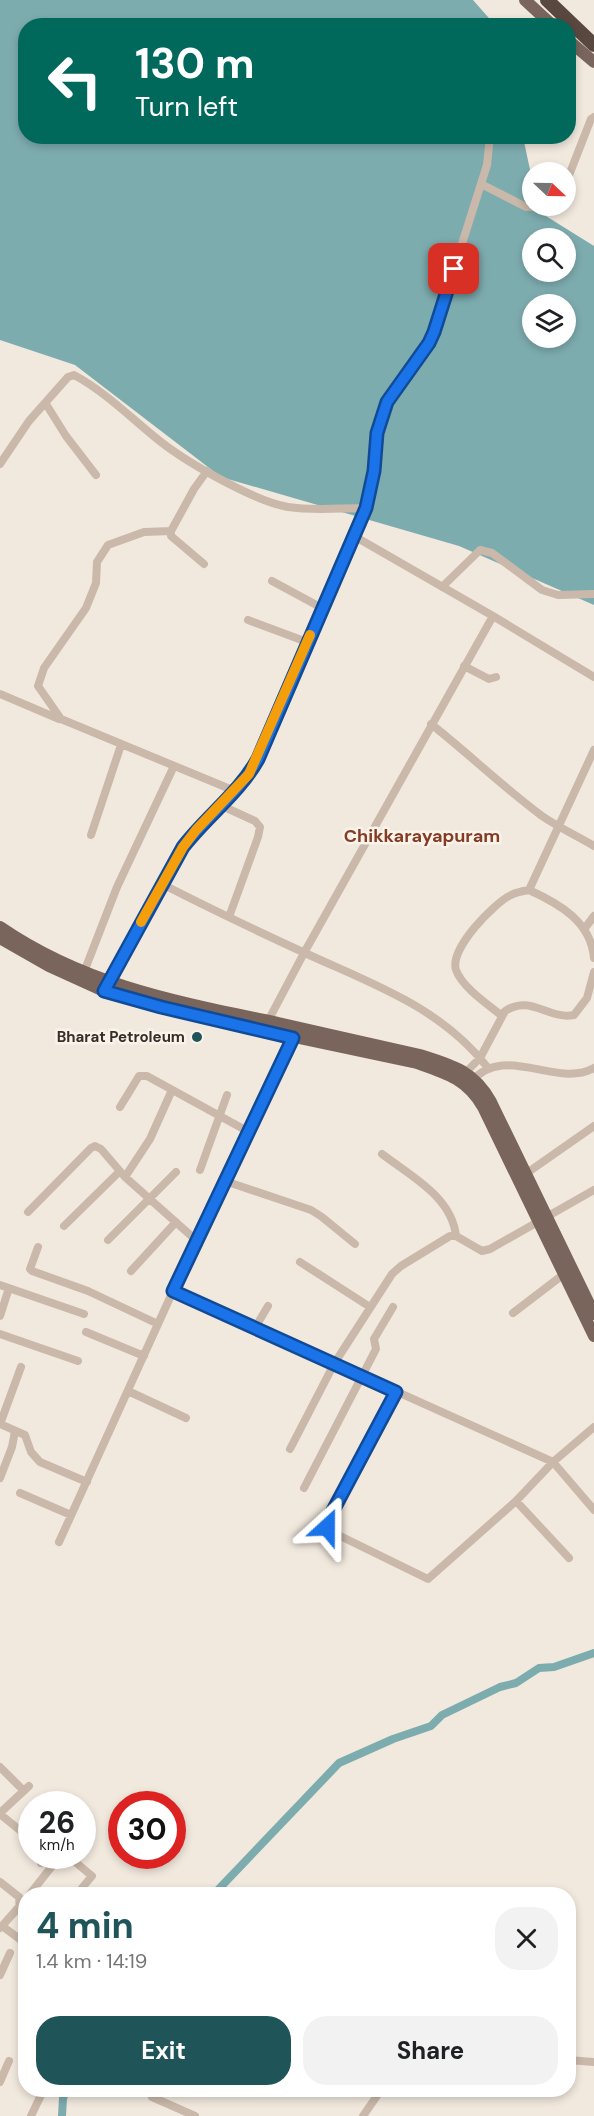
<!DOCTYPE html>
<meta charset="utf-8">
<style>
:root{--surface:#fff;--page:#f2f2f2;--text:#202124;--muted:#757577;--accent:#1f5458}
body{margin:0;font-family:"DM Sans",sans-serif;background:var(--page);color:var(--text);height:100vh;display:flex;flex-direction:column;font-size:22px;white-space:nowrap}
*{box-sizing:border-box;margin:0}
p{font-size:20px;color:var(--muted)}
.icon{flex:none;width:33px;height:33px;fill:none;stroke:currentColor;stroke-width:2;stroke-linecap:round;stroke-linejoin:round}
.map{position:relative;flex:1;overflow:hidden}
.details{position:absolute;left:18px;top:1887px;width:558px;height:210px;display:flex;flex-direction:column;background:var(--surface);border-radius:24px;box-shadow:0 3px 9px #0003}
.details>*{flex:none}
.banner{position:absolute;left:18px;top:18px;width:558px;height:126px;border-radius:24px;box-shadow:0 3px 9px #0003;background:#00695c;color:#fff;overflow:hidden}
.needle{width:39px;rotate:112deg}
.fabs{position:absolute;left:522px;top:162px;display:grid;gap:12px}
.fabs a{display:grid;place-items:center;width:54px;height:54px;border-radius:50%;background:var(--surface);box-shadow:0 3px 9px #0003;font-size:30px}
.speed{position:absolute;left:18px;top:1791px;display:flex;gap:12px;font-size:30px;font-weight:700;text-align:center}
.speed>*{display:grid;place-content:center;width:78px;height:78px;border-radius:50%;background:var(--surface);box-shadow:0 3px 9px #0003;line-height:1}
.speed small{font-size:15px;font-weight:400}
.speed .limit{border:9px solid #d22;background:#fff;color:#111}
.pin{position:absolute;display:grid;place-items:center;width:51px;height:51px;color:#fff;margin:-26px;border-radius:12px;box-shadow:0 3px 9px #0006}
.me{position:absolute;width:66px;margin:-33px;rotate:24deg;stroke-linejoin:round;filter:drop-shadow(0 0 4px #0008)}
.turn{display:flex;align-items:center;gap:21px;height:126px;padding:0 18px;font-size:27px}
.turn .icon{width:78px;height:78px;stroke-width:2.5}
.turn b{display:block;font-size:42px;line-height:51px}
.round{display:grid;place-items:center;flex:none;width:63px;height:63px;border-radius:24px;background:var(--page)}
.head{display:flex;align-items:center;justify-content:space-between;height:102px;padding:0 18px}
h1{font-size:36px;font-weight:700;line-height:45px;color:var(--accent)}
.primary-button{display:flex;gap:12px;margin-top:auto;padding:12px 18px}
.primary-button a{flex:1;height:69px;border-radius:24px;background:var(--accent);color:#fff;font-size:24px;font-weight:700;line-height:69px;text-align:center}
.primary-button a+a{background:var(--page);color:var(--text)}
.map>svg:first-child{display:block}
.water{fill:#7dacaf;fill-rule:evenodd}
.lines{fill:none;stroke-linecap:round;stroke-linejoin:round}
.canal{stroke:#7dacaf;stroke-width:8}
.street{stroke:#cab9aa;stroke-width:8}
.primary{stroke:#79655b;stroke-width:12}
.highway{stroke:#584840;stroke-width:14}
.route-casing{stroke:#114b97;stroke-width:15}
.route{stroke:#1a73e8;stroke-width:10}
.slow{stroke:#f59e0b;stroke-width:10}
.poi-dot{fill:#1f5458;stroke:#faf3ea;stroke-width:2}
.labels{text-anchor:middle;stroke-width:5;stroke-linejoin:round;paint-order:stroke}
.poi-label{font-size:15px;font-weight:bold;fill:#372e29;stroke:#faf3ea;text-anchor:end}
.quarter-label{font-size:18px;font-weight:bold;fill:#853c24;stroke:#faf3ea}
</style>
<div class="map">
<svg width="594" height="2116" viewBox="0 0 594 2116">
<rect width="100%" height="100%" fill="#f2e9de"/>
<path class="water" d="M0,0H473L495,25L26,26V136L523,137L532,179V206H539L541,213L594,246V605L459,546L221,477L75,365L0,340ZM532,238H566V272H532ZM532,304H566V338H532Z"/>
<g class="lines">
<path class="canal" d="M214,1894L339,1763L393,1739L431,1726L442,1715L500,1687L516,1683L539,1668L554,1667L594,1653
M62,2116L63,2098L67,2090"/>
<path class="street" d="M566,183L591,119L594,117
M481,184L526,207L544,206
M46,404L66,436L96,475
M0,464L29,421L68,377L74,375C106,392 133,420 161,442C188,463 254,501 288,507C313,511 340,508 366,508
M171,531L144,532L108,545L97,562L96,583L86,608L44,668L38,686L61,719L235,791
M354,536L493,616L594,677
M204,564L171,536V531L194,489L207,471
M272,581L322,608
M442,587L480,550L492,553L542,590L558,595L594,594
M248,620L307,642
M464,666L489,679L496,677
M0,694L59,719
M431,724C469,754 503,787 542,816C558,827 577,836 594,846
M594,750L529,890C560,904 591,922 594,958
M220,805L255,821L260,827L258,837L229,917
M91,835L121,745
M162,884C209,908 257,931 305,953C372,984 441,1007 488,1068
M585,928L594,916
M84,972L117,887L174,766
M107,984L183,847C207,816 239,793 258,759L366,508L374,471L377,433L387,402L429,343L434,332L487,165L490,136
M501,1015C487,1004 462,987 456,970C449,949 494,903 511,895C517,892 523,891 529,890
M268,1021L304,953L493,616
M463,1075L480,1058L505,1011C531,994 548,1020 574,1015L587,998L594,972
M471,1082C504,1042 556,1089 594,1068
M120,1107L139,1076H147L249,1132
M382,1154C411,1176 452,1197 456,1236
M200,1170L227,1095
M524,1175L594,1126
M125,1177L150,1139L172,1090
M225,1181L311,1210L322,1217L355,1244
M28,1212L91,1148L95,1146L101,1149L125,1177L197,1241
M64,1226L120,1171
M108,1240L176,1172
M38,1247L30,1269L32,1271L88,1291L158,1324
M300,1262L370,1307
M131,1271L176,1222
M0,1285L84,1314
M173,1291L553,1462L594,1427
M513,1313L564,1274
M0,1316L9,1288
M255,1328L268,1306
M86,1332L144,1356
M0,1334L78,1361
M128,1391L186,1418
M396,1392L328,1520L327,1527L330,1531L428,1579L516,1501L553,1462L594,1510
M0,1424L25,1435L31,1452L40,1462L87,1482
M0,1424L21,1367
M290,1449L334,1364L392,1274L401,1266L450,1236H456L482,1251L490,1249L594,1190
M0,1478L12,1447L15,1431
M304,1488L376,1349L374,1339L393,1307
M20,1493L71,1515
M516,1501L569,1558
M59,1542L173,1291L294,1034
M0,1767L24,1791
M0,1813L29,1786
M0,1814L32,1840
M41,1856V1863
M68,1856L92,1876L77,1894
M0,1882L19,1897L20,1911L26,1916
M30,1894L60,1856
M2,1926L26,1899
M0,1928L2,1926L21,1940
M0,1975L10,1953
M568,2060L594,2062
M0,2082L9,2061
M152,2097L195,2116
M31,2116L42,2093
M363,2116L381,2090"/>
<path class="primary" d="M525,0L553,26
M568,40L594,62
M0,927C83,984 172,1001 269,1021C319,1032 370,1044 420,1055C452,1065 474,1071 491,1102L594,1314
M0,938L49,966L104,991L201,1017L417,1063C446,1073 467,1079 483,1107L594,1336"/>
<path class="highway" d="M547,0L594,45"/>
</g>
<g class="lines">
<g class="route-casing">
<path id="route" d="M327,1527L328,1520L396,1392L173,1291L293,1038L161,1007L104,991L183,847C207,816 239,793 258,759L366,508L374,471L377,433L387,402L429,343L434,332L454,269"/>
</g>
<use href="#route" class="route"/>
<path class="slow" d="M141,922L183,847L196,830L249,774L310,635"/>
</g>
<circle class="poi-dot" cx="197" cy="1037" r="6"/>
<g class="labels">
<g class="poi-label">
<text x="185" y="1042">Bharat Petroleum</text>
</g>
<g class="quarter-label">
<text x="422" y="842">Chikkarayapuram</text>
</g>
</g>
</svg>
<div class="fabs">
<a><svg class="needle" viewBox="-14 -14 28 28"><path d="M0-13l5 13h-10z" fill="#e53935"/><path d="M0 13l5-13h-10z" fill="#757577"/></svg></a>
<a><svg class="icon" aria-label="search" viewBox="0 0 24 24"><circle cx="10" cy="10" r="6"/><path d="M15 15l6 6"/></svg></a>
<a><svg class="icon" aria-label="layers" viewBox="0 0 24 24"><path d="M12 4l9 5-9 5-9-5zM3 14l9 5 9-5"/></svg></a>
</div>
<div class="speed"><div>26<small>km/h</small></div><div class="limit">30</div></div>
<div class="pin" style="left:454px;top:269px;background:#d93025"><svg class="icon" aria-label="arrive" viewBox="0 0 24 24"><path d="M6 21V4h12l-3 4 3 4H6"/></svg></div>
<svg class="me" style="left:327px;top:1527px" viewBox="-20 -20 40 40"><path d="M0-17L14 15 0 8-14 15z" fill="#1a73e8" stroke="#fff" stroke-width="4"/></svg>
<div class="banner">
<div class="turn"><svg class="icon" aria-label="left" viewBox="0 0 24 24"><path d="M17 20v-9H6M10 6l-5 5 5 5"/></svg><div><b>130 m</b>Turn left</div></div>
</div>
<section class="details">
<div class="head"><div><h1>4 min</h1><p>1.4 km · 14:19</p></div><a class="round"><svg class="icon" aria-label="close" viewBox="0 0 24 24"><path d="M6 6l12 12M18 6L6 18"/></svg></a></div>
<div class="primary-button"><a>Exit</a><a>Share</a></div>
</section>
</div>
